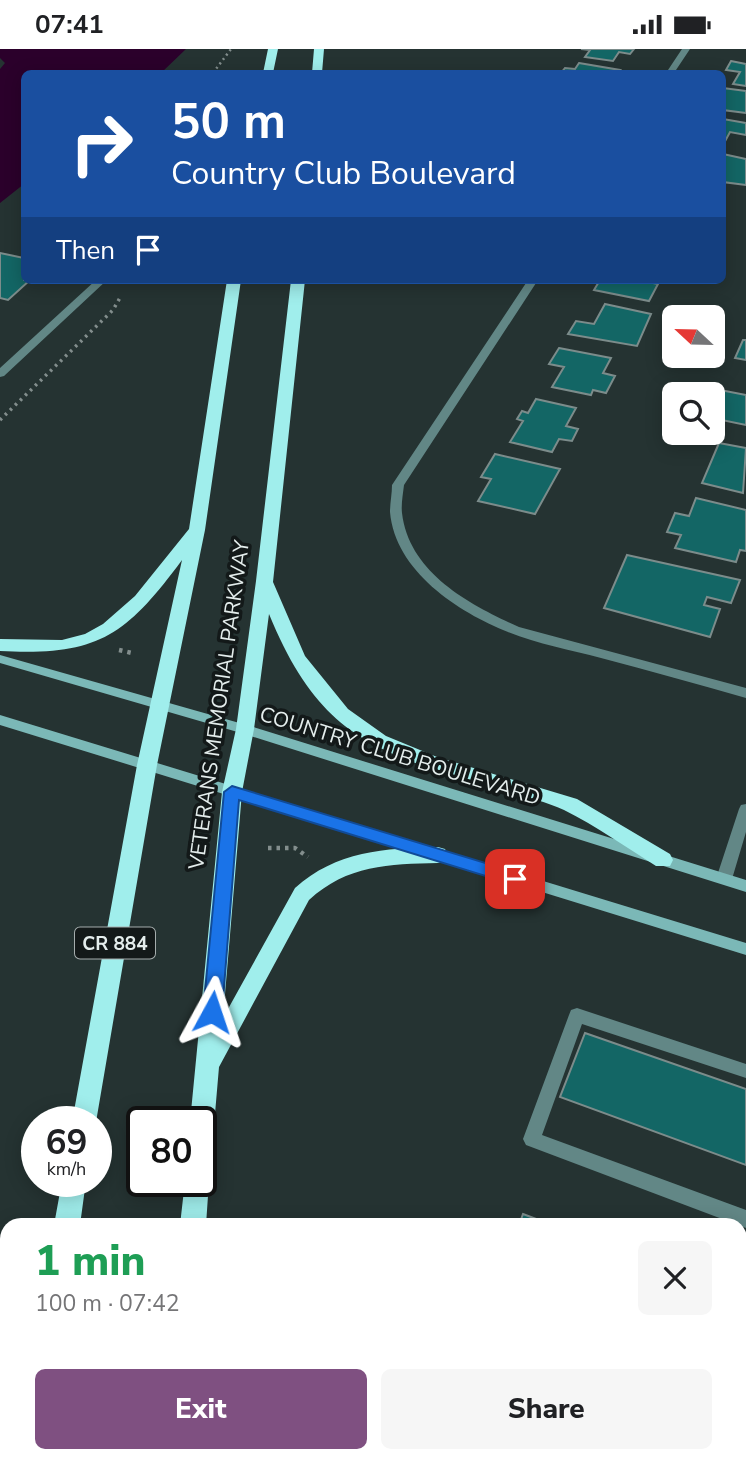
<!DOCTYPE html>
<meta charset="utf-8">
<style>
:root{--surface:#fff;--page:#f6f6f6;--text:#202124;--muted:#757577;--accent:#7f5081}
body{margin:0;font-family:"Nunito Sans",sans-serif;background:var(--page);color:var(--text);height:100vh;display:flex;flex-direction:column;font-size:26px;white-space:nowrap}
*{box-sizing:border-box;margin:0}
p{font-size:23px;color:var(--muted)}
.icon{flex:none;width:38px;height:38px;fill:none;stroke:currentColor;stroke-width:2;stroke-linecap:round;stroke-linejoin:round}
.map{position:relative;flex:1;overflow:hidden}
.sheet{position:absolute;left:0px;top:1169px;width:747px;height:245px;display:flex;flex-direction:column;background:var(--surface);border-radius:21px 21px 0 0;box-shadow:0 4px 18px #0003}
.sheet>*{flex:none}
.top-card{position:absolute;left:21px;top:21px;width:705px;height:214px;border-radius:10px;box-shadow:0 4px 18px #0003;background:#1a4fa0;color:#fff;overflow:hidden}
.needle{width:46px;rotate:292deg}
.buttons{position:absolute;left:662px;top:256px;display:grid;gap:14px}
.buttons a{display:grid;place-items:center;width:63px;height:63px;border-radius:10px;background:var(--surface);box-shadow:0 4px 18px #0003;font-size:35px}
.speed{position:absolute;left:21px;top:1057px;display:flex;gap:14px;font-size:35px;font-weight:700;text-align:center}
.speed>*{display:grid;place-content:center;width:91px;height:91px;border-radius:50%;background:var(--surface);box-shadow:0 4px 18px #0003;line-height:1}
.speed small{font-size:18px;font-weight:400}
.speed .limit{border:4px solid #111;border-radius:10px;background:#fff;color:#111}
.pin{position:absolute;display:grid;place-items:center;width:60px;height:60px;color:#fff;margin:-30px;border-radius:14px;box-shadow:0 4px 10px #0006}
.me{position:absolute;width:77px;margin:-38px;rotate:5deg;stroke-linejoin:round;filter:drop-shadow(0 0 5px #0008)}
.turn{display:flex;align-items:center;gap:24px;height:147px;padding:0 35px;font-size:32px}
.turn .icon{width:91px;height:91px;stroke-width:2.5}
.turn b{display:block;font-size:49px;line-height:60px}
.then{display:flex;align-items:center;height:66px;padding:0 35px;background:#0003;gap:14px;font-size:26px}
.round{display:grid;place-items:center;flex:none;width:74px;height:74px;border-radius:10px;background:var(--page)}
.summary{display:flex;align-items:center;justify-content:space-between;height:119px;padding:0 35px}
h1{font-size:42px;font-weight:800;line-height:52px;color:#1e9e55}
.button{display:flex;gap:14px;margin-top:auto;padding:14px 35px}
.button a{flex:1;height:80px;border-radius:10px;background:var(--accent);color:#fff;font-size:28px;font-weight:800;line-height:80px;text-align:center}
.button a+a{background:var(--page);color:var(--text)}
.status{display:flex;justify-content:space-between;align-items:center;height:49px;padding:0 35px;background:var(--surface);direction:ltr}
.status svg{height:19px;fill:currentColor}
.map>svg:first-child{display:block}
.water{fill:#2b002b}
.building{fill:#136665;stroke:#7c8c8b;stroke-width:2}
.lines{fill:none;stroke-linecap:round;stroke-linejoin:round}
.path-far2{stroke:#838e8d;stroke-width:2.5;stroke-dasharray:2 3.5;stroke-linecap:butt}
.path-far1{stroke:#838e8d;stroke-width:3.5;stroke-dasharray:2.5 4.5;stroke-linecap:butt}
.path{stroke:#838e8d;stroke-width:4.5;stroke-dasharray:3.5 5;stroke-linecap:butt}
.service{fill:#628786;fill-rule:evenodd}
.minor{fill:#628786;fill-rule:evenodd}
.secondary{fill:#7bb8b7;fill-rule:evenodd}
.trunk{fill:#a0eeec;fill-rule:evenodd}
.route{fill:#1a73e8;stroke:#114b97;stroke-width:2}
.labels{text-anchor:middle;stroke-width:7;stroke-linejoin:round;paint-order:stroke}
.shield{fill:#131919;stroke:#a5adad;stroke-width:2}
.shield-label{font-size:19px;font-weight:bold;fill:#e4edec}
.street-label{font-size:21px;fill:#e4edec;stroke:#131919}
</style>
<div class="status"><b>07:41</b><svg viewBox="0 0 49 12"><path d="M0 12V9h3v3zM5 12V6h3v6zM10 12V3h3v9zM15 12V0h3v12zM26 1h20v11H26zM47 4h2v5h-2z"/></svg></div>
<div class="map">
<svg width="746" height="1414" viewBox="0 0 746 1414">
<rect width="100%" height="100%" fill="#253332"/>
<path class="water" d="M0,0H186L161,24H24V135L0,154V20L5,14L0,9Z"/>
<path class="building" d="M581,0H634L630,5L619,3L613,12L585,8L590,1Z
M731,12L746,15V37L733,35L740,23L726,21Z
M579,14L620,21L617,24H561L565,19L575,20Z
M723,39L746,42V64L723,61Z
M723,70L746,74V86L730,83L723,96Z
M723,105L746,110V136L723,133Z
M0,204L24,209V231H30L8,251L0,249Z
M600,231H654L653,234L658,235L649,252L594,241Z
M605,255L651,265L637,297L568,285L576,272L594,275Z
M743,291H746V311L735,309Z
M559,299L611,309L603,324L615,327L606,344L593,341L591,346L552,338L564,318L549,315Z
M715,340L746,346V376L712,369Z
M536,350L576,359L566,377L578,380L572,392L559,390L552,403L510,393L523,372L517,370L522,362L528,364Z
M719,394L746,399L743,444L702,434Z
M495,405L560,420L535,465L478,452L491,430L481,428Z
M696,449L746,461V502L740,501L736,513L675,499L681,486L667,483L675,464L689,467Z
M627,506L740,531L731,554L707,548L704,556L720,560L710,588L604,559Z
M585,984L746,1040V1116L560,1048Z
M523,1165L552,1176H519Z
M740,1247L746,1249V1367L740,1365Z"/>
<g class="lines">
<path class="path-far2" d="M213,24L231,0"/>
<path class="path-far1" d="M0,371L113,261L121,247"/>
<path class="path" d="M119,601L132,604
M268,799H295L308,808"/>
<path class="service" d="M577,959L746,1015V1029L582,975L542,1086L746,1161V1179L526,1096L523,1090L569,966L571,961Z"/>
<path class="minor" d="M682,0H690L674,24H666Z
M96,231H107L4,327L0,328V319Z
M528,231H538L404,436C403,445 401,455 402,464C409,524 470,556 519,578L746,639V649C698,635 650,622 601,609C571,601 538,595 508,583C458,563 395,522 390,463C390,454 392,445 392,436Z
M746,755V783L732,830L729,834H719L716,830L739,760L741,756Z"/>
<path class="secondary" d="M0,606L250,677L746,831V843L241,684L0,614Z
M0,666L746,894V906L0,676Z"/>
<path class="trunk" d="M268,0H278L273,24H263Z
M314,0H324L322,24H312Z
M227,231H241L205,481L157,716L96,1073H72L137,716L182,511C125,588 97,607 0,602V590L62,591L85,585L103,575L135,547L189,480Z
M291,231H305L273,533L305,607L348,660L386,687L437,708L577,750L670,805L673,811L670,817H656C626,798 596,777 564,761C543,751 516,746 493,739C374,703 319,687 269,565L254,680L242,743L223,969L295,839C336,802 385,799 438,798L445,800L448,806L445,812L438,814C389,815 347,816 309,851L219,1018L213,1088L209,1096L201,1099V1073H190L222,743L236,680L256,532Z
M201,1122L209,1132L206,1176H180L185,1132H201Z
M62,1132H86L80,1176H54Z
M11,1407H39L37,1414H9Z
M158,1407H186L185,1414H157Z"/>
</g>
<path class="route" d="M232,737L515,823L524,830L515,836L239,751L222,963L219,969H206L203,963L224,743Z"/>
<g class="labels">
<rect class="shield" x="75" y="878.5" width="80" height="31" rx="5"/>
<g class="shield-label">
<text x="115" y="901">CR 884</text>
</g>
<g class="street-label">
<text transform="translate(219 656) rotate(-82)" y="7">VETERANS MEMORIAL PARKWAY</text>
<text transform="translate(400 707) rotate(17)" y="7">COUNTRY CLUB BOULEVARD</text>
</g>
</g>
</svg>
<div class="buttons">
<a><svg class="needle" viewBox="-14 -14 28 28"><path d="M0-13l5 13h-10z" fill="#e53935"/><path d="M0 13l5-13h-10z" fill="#757577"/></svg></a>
<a><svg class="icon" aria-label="search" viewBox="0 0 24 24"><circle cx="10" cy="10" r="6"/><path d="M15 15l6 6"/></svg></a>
</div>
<div class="speed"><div>69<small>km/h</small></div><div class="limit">80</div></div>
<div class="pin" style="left:515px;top:830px;background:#d93025"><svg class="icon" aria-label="arrive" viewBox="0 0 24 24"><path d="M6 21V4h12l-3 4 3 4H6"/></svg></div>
<svg class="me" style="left:212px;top:963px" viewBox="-20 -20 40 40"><path d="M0-17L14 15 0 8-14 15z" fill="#1a73e8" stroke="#fff" stroke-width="4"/></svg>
<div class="top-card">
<div class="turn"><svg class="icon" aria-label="right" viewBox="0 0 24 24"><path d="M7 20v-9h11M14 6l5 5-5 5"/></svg><div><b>50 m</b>Country Club Boulevard</div></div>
<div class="then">Then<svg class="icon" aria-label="arrive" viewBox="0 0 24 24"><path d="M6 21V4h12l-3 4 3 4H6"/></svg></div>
</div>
<section class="sheet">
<div class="summary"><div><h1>1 min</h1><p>100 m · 07:42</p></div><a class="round"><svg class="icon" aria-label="close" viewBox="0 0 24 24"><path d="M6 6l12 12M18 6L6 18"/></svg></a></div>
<div class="button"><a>Exit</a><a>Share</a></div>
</section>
</div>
